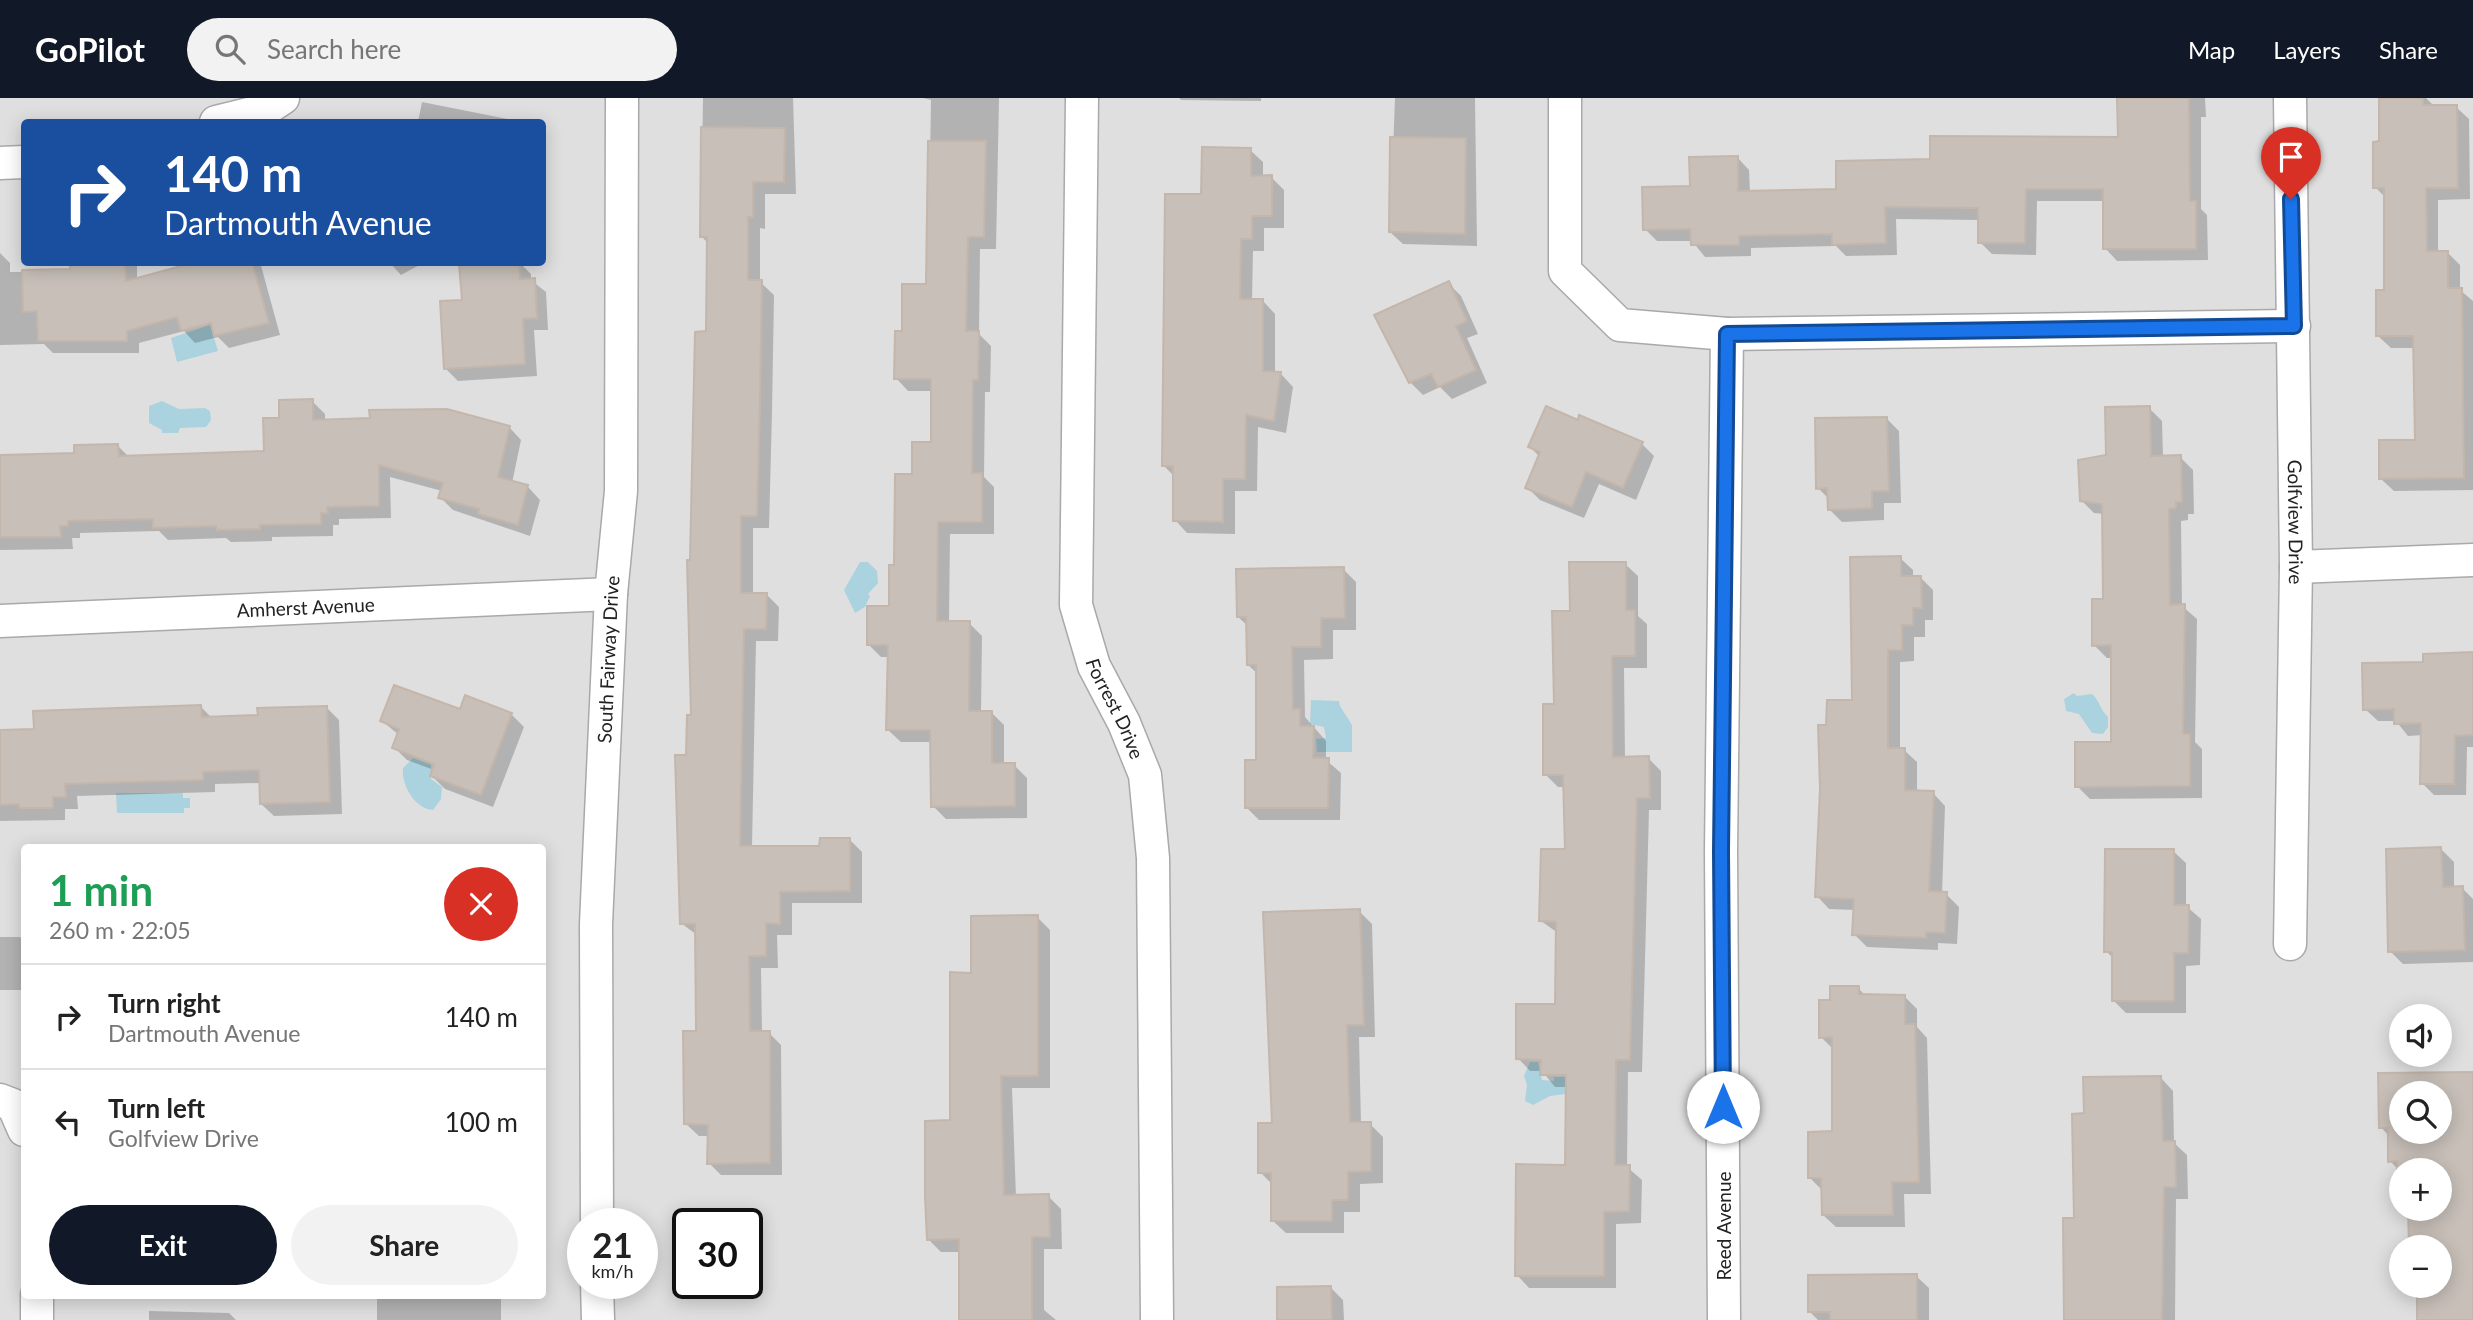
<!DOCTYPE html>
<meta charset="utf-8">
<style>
:root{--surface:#fff;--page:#f2f2f2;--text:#222;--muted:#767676;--line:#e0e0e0;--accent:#111827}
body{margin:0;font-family:Lato,sans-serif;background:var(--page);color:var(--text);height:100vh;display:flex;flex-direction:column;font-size:26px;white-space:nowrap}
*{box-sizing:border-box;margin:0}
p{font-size:23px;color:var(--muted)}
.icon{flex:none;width:38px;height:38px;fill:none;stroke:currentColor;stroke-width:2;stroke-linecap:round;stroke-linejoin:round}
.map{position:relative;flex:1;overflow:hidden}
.panel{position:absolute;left:21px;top:746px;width:525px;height:455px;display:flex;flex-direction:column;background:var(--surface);border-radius:7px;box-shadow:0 4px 18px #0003}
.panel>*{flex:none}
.banner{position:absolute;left:21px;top:21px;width:525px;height:147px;border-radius:7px;box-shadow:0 4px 18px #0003;background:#1a4fa0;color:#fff;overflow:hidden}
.buttons{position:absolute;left:2389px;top:906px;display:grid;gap:14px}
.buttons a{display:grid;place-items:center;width:63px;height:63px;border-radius:50%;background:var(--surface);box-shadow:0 4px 18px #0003;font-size:35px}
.speed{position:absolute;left:567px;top:1110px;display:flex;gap:14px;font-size:35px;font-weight:700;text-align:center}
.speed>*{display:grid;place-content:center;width:91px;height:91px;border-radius:50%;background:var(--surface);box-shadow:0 4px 18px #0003;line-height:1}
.speed small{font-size:18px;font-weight:400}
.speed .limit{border:4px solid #111;border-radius:10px;background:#fff;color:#111}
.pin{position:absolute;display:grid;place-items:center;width:60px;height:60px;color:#fff;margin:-72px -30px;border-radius:50% 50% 50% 0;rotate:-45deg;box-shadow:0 0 7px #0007}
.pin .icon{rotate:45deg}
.me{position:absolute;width:77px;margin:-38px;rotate:0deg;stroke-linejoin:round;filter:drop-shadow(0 0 5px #0008)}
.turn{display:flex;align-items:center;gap:24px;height:147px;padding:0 28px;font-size:32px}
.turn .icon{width:91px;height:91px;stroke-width:2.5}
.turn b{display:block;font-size:49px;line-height:60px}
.round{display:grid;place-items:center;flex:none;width:74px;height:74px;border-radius:37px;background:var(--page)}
.head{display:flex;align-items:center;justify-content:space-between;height:119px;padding:0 28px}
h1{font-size:42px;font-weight:700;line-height:52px;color:#1e9e55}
.primary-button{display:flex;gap:14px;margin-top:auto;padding:14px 28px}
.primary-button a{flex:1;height:80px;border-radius:42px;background:var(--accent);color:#fff;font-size:28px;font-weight:700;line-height:80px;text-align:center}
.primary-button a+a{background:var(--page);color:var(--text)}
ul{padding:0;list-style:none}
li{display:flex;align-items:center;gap:21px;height:105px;padding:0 28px;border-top:2px solid var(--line)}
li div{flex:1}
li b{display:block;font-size:26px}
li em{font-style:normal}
header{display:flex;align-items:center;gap:42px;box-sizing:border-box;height:98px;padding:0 35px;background:var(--accent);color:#fff}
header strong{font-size:33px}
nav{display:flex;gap:38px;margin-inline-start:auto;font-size:24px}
.search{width:490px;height:63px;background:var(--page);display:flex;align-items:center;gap:18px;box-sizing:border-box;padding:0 24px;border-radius:38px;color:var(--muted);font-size:26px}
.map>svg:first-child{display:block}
.residential{fill:#e0dfdf;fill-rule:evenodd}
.water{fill:#aad3df}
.shadow{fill:#0003;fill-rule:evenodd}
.building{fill:#c7bfb8;stroke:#c4b6ab;stroke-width:2;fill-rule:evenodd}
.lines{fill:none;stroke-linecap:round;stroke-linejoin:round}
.street-casing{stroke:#a9a9a9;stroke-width:35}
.street{stroke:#fff;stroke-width:32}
.route-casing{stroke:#114b97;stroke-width:18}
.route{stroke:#1a73e8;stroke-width:12}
.labels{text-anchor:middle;stroke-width:6;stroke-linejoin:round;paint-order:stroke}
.street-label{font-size:19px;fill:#222;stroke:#fff}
</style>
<header>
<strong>GoPilot</strong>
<div class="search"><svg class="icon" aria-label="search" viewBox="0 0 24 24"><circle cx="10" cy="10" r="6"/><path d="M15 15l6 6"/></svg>Search here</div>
<nav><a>Map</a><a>Layers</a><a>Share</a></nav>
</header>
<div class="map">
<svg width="2473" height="1222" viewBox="0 0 2473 1222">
<rect width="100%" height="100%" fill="#f2efe9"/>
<path class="residential" d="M0,0H2473V1222H0ZM24,24H542V164H24ZM24,749H542V1197H24ZM2401,919H2440V957H2401ZM2401,996H2440V1034H2401ZM2401,1073H2440V1111H2401ZM583,1125H642V1185H583ZM688,1125H747V1185H688ZM2401,1150H2440V1188H2401Z"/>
<path class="water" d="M210,227L218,253L177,264L171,240Z
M162,303L179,311L205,310L210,313L211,322L206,329L180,330L178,335H162V332L149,325V308Z
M860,464H868L877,473L878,485L868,496L870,498L865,509L855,515L844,492Z
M2074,595L2077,598L2092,596C2100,603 2100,612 2108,619V629L2103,636L2092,635L2079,616L2066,613L2064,601Z
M1311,602L1339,603L1340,608L1352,627V654H1317L1316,641L1326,640L1324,629L1310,626Z
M413,660L431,667V681L442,689L441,701L433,712C415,711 401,687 403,670Z
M116,695H183V700H190V710H184V715H117Z
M1530,964H1538L1542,982L1554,983V979H1565V996L1550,998L1533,1007L1525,1003L1527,987L1524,978Z"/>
<path class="shadow" d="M703,0H793L796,96H765V131L760,130V184L774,197L772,315L769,430H753V496H766L779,509L778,543H756L752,750L821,749L850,742L862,754V805H792V837H777L778,870H761L762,935H769L781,947L782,1077H721L709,1065V1038H699L686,1026L698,934L697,837L681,825L677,659H688L693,619L692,464L708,235L709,146L701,138Z
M923,0H999L996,151H980L979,236L991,248L990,294H985L984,379L994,389V436H950L949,525H969L982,538L981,614H991L1004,627V667H1014L1027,680V720L946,721L933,708L932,644H901L888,632L889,559H881L868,546L890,510L913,378L932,346L933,293H908L896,280L903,235L928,188L931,2Z
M1179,0H1261V3L1181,2Z
M1395,0H1475L1477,148L1403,146L1390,134Z
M2119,0H2205L2206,19H2201V111L2207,117L2208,162L2117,163L2105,150V103H2037L2036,157L1992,156L1980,144V122L1896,121L1897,157L1846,158L1836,148L1751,150V158L1705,159L1692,143H1657L1645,131L1691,89L1737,59L1749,72L1750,95L1838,93L1932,63L2119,40Z
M2381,0H2426L2435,9H2456L2469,21L2470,101L2438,102V155H2448L2460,167V192L2473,203V392L2394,393L2381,381L2417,343L2415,250H2391L2378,238L2386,194L2385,99L2375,89L2381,45Z
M422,4L523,24H418Z
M1250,52L1263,64V79H1271L1284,92V130H1264V153H1253L1252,203H1263L1275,216V276H1281L1293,289L1286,335L1258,329L1257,393H1235V436L1187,435L1175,422V379L1163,367L1203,98Z
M0,155L10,165V174L72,173L71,164H137V181L195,164H260L280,237L229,250L218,239L195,245L184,233L139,245V255H53L44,246L0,247Z
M389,164H425L401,177Z
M461,164H519L531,176V182L546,194L548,232H534L537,278L458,283L445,270L463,204Z
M1448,185L1461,198L1478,236L1467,240L1487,285L1452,301L1440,289L1423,297L1410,284Z
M312,303L325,316V323L509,329L521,342L512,385L528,389L540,402L530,438L453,412L440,399L442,393L390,379L391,420L339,421V427H333V438L272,439V443L231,444L226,440L168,442L159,433L80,435V440H72L73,451L0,452V359L76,357L118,348L130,360L266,355L281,322Z
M2149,310L2162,323L2163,359H2180L2193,372L2194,416H2188V422L2181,423L2182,508L2197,521L2195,644L2202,651V700L2090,701L2077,688L2113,646V560H2107L2094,547L2105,502L2104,416L2094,415L2081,402L2108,359Z
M1886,320L1899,333L1901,405H1884V422L1842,424L1829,411V401L1818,390Z
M1642,346L1654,358L1636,402L1599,386L1584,420L1540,402L1527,389L1540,359L1530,349Z
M1900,460L1913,472V480L1920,479L1933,492V522H1925V539H1914V563L1900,564V652H1904L1917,664V695H1933L1945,708L1942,796H1946L1959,809L1957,846L1938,845V852L1867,849L1854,836L1855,812L1829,811L1817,798L1828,629L1853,603Z
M1625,466L1638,478V518L1647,526V570H1624L1625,660H1648L1661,673V712H1649L1642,974H1628L1627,1069L1642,1082L1641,1125L1616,1126V1190H1529L1517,1177L1567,1068V989H1555L1542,973H1530L1518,960L1557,908L1558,835L1541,823L1566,753L1565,689H1558L1545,676L1571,515Z
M1343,471L1356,484V532H1333V561L1304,562L1305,619L1326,643V662L1341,675L1340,722H1259L1246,709L1257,664L1258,576L1248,567V528L1238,519Z
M2473,556V649H2467L2466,697H2434L2422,685L2423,637L2408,638L2396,623H2378L2365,611L2425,565Z
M201,609L212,620L259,619L326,609L339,622L342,716L274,718L261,706V685L215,686V694L77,698L78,711H65V722L0,723V634L36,633Z
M461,614L511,616L524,629L493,709L445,691L432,678L434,672L407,662L394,649L399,637L382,623Z
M2441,751L2454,764V790H2462L2473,801V864L2403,866L2390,853Z
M2173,753L2186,765V808L2201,821L2200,867L2186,868V915H2126L2113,902V860L2106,853Z
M1359,813L1372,826L1375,939H1359L1361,1026H1370L1383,1039V1085L1360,1086V1114H1344V1135H1286L1273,1123V1087L1260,1074L1274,1027Z
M1037,819L1050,832V990H1012L1016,1099L1048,1098L1061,1111L1062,1151H1044V1212L1056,1222H960V1154H941L928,1141L952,1024L973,876Z
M0,839H20L24,843V892H0Z
M1858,890L1866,898H1904L1917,911V929L1927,940L1931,1096H1904L1905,1129H1836L1823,1117V1093L1810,1080L1834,1035V952L1821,939L1832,903Z
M2473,975V1222H2419L2440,1188V1073H2401V1086L2399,1084V1072L2390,1063L2389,1038L2381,1029L2380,977ZM2401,996H2440V1034H2401Z
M2161,980L2173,993L2174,1045L2187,1057L2188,1101H2176L2175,1222H2066L2086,1017Z
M1916,1178L1929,1190V1222H1818L1810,1214Z
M1331,1190L1343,1202L1344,1222H1249H1279Z
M377,1197H501V1222H377Z
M149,1213L229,1215L236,1222H149Z"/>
<path class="building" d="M2117,0H2189L2190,103H2196V151H2103V91H2026L2025,145H1978V110L1885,109L1886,145L1832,147V136L1739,138V147H1691L1690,131L1643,132L1642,89L1690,88L1689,59L1738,58V93L1836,91V63L1930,61V38L2118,39Z
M2379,0H2423V7H2457L2458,90H2426L2427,153H2448V190H2462L2464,380L2379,381V342H2415L2413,238H2376V192H2384V90H2373V44L2379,43Z
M701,29L785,30L784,84H753V119H748V182H762L760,302L757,418H741V495H767L766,531H744L740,748H819L820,740H850V793L780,794V826L766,825V858H749L750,933H770V1065L707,1066L708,1027L684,1026L683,933H696L695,826H680L675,657H686L687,617H691L687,462H690L695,234L706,233L707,139H700Z
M1390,39L1466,40L1465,136L1389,134Z
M928,43H986L984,139H968L966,233H979L978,282H973L972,375H982V424H938L937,523H970L969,613H992V665H1015V708L931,709L930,632H886L888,547H867V508H889V467H894L895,376H912V344H931V281H894L895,233H902V186H926Z
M1202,49L1251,50V78L1272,77V118H1252V141H1241L1240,201H1263V273L1281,274L1274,323L1246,317L1245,381H1223V424L1173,423V368H1162L1165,96H1201Z
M70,164H125L126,183L196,164H252L269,225L214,238L211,225L181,233L177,219L127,233V243H38L37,213L23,214L22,172L70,171Z
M519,164L520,181L535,180L537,220L523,221L525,266L444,271L440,203L462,202L459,166Z
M1449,183L1467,223L1456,228L1476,272L1438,289L1431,276L1409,285L1374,217Z
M313,301V322L370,320L369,312L447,311L510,328L498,379L528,387L518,427L478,416L479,411L438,400L443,385L379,367V408L327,409L328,415H321V426L260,427V431L217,432L216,428L153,430V421L68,423V428H60L61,439H0V357L74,355V347L118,346L119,358L264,353L263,320H279V302Z
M1546,308L1578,322L1579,317L1643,344L1623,390L1586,374L1572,409L1525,390L1540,354L1528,349Z
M2150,308L2151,358L2181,357L2182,404H2176V410L2169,411L2170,507L2185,506L2183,636H2190V688L2075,689V644H2111V547L2092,548V501H2103L2102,406L2080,403L2078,362L2106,357L2105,309Z
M1887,319L1889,393H1872V410L1828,412L1827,390L1816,391L1815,320Z
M1901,458V478H1921L1922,510H1913V527H1902V552H1888V650H1905V692L1934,693L1929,793L1947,794L1945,835L1926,834V840L1852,837L1854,801L1815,799L1820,691L1818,627H1826L1827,602H1852L1850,459Z
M1569,464H1626V512H1635V558H1612L1613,659L1649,658L1650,700H1637L1630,962H1616L1615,1067H1630L1629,1113L1604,1114V1178H1515L1516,1066L1565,1067L1566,977H1540L1541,962L1516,961V906H1555L1556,824L1539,823L1541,751H1565L1563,677H1543V606H1554L1552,513H1570Z
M1344,469L1345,520H1321V549H1292L1293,611H1300V628H1314L1313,660H1329L1328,710H1245V662H1256V567H1247L1246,519H1237L1236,471Z
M2473,554V637L2455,638L2454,686H2420L2421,625L2394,626V611L2363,612L2362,565L2423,564V556Z
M394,587L460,611L465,597L512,615L481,697L430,678L434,666L392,650L399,631L380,623Z
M201,607L202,619L258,617L257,610L327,608L330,704L260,706L259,672L203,674V682L65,686L66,699H53V710H19V706L0,707V632L34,631L33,613Z
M2441,749L2443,789L2463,788L2465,852L2388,854L2386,751Z
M2105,751H2174V807H2189L2188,855H2174V903H2112V854H2104Z
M1360,811L1364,927H1347L1350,1024H1371V1073L1348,1074V1102H1332V1123H1271V1075H1258V1025H1272L1263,814Z
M1038,817V978H1001L1004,1097L1049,1096L1050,1139H1032V1222H959V1141L927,1142L925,1099V1023L950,1022V874L971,875V818Z
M1830,888H1859V896L1905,897V926H1915L1919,1084H1892L1893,1117H1822L1821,1080H1808V1034L1832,1033V939L1819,940V902H1830Z
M2473,974V1222H2417V1188H2440V1150H2409L2408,1111H2440V1073H2401V1085H2397V1063L2388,1064V1030H2379L2378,975ZM2401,996H2440V1034H2401Z
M2161,978L2163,1043H2175L2176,1089H2164L2162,1222H2064L2063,1120H2074L2072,1016L2084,1015L2083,979Z
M1917,1176V1222H1830V1214H1808V1177Z
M1331,1188L1332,1222H1277V1189Z"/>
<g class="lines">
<g class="street-casing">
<g id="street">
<path id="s1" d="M1082,0L1076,507L1094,568L1124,625L1145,677L1153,760L1157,1222"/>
<path d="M1565,0V173L1620,227L1727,236L2294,228"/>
<path id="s2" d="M2290,0L2296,469L2290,846"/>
<path d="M216,24L265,12L283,0"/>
<path d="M0,65L24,64"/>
<path d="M2296,469L2473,462"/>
<path id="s3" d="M0,523L611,496"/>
<path d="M0,1002L13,1007L24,1032"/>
<path id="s4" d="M597,1125L596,826L611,496L621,393L622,0"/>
<path d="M597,1185L598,1222"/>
<path d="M37,1197V1222"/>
<path d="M1724,1222L1721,753L1727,236"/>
</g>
</g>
<use href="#street" class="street"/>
</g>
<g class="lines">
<g class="route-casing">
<path id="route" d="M1723,1009L1721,753L1727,236L2294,228L2291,101"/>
</g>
<use href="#route" class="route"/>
</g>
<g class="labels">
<g class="street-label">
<text dy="7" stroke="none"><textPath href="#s2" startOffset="424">Golfview Drive</textPath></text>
<text dy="7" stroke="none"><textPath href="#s3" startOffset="306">Amherst Avenue</textPath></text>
<text dy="7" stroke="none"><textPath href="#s4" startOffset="564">South Fairway Drive</textPath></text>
<text dy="7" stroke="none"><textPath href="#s1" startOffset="618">Forrest Drive</textPath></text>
<text transform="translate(1724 1128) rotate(-90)" y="7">Reed Avenue</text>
</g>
</g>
</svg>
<div class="buttons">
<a><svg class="icon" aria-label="sound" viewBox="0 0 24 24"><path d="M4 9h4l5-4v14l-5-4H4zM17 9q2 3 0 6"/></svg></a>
<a><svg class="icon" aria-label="search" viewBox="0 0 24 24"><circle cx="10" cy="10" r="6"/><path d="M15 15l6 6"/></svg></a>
<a>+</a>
<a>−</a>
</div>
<div class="speed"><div>21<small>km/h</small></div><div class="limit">30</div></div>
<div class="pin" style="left:2291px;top:101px;background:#d93025"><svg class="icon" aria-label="arrive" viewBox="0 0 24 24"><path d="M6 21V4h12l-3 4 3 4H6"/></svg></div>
<svg class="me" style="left:1723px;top:1009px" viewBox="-20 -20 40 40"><circle r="19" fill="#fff"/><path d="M0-13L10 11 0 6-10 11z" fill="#1a73e8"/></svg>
<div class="banner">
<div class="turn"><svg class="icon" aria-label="right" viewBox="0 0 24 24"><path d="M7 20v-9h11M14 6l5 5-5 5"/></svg><div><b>140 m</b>Dartmouth Avenue</div></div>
</div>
<section class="panel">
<div class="head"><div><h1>1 min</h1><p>260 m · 22:05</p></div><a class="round" style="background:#d93025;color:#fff"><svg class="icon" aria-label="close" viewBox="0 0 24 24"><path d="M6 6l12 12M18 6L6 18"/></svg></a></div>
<ul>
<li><svg class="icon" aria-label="right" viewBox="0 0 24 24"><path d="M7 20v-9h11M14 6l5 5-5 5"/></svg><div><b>Turn right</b><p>Dartmouth Avenue</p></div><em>140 m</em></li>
<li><svg class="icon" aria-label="left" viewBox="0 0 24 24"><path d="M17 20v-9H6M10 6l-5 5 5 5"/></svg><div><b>Turn left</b><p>Golfview Drive</p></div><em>100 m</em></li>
</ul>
<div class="primary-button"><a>Exit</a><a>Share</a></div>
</section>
</div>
